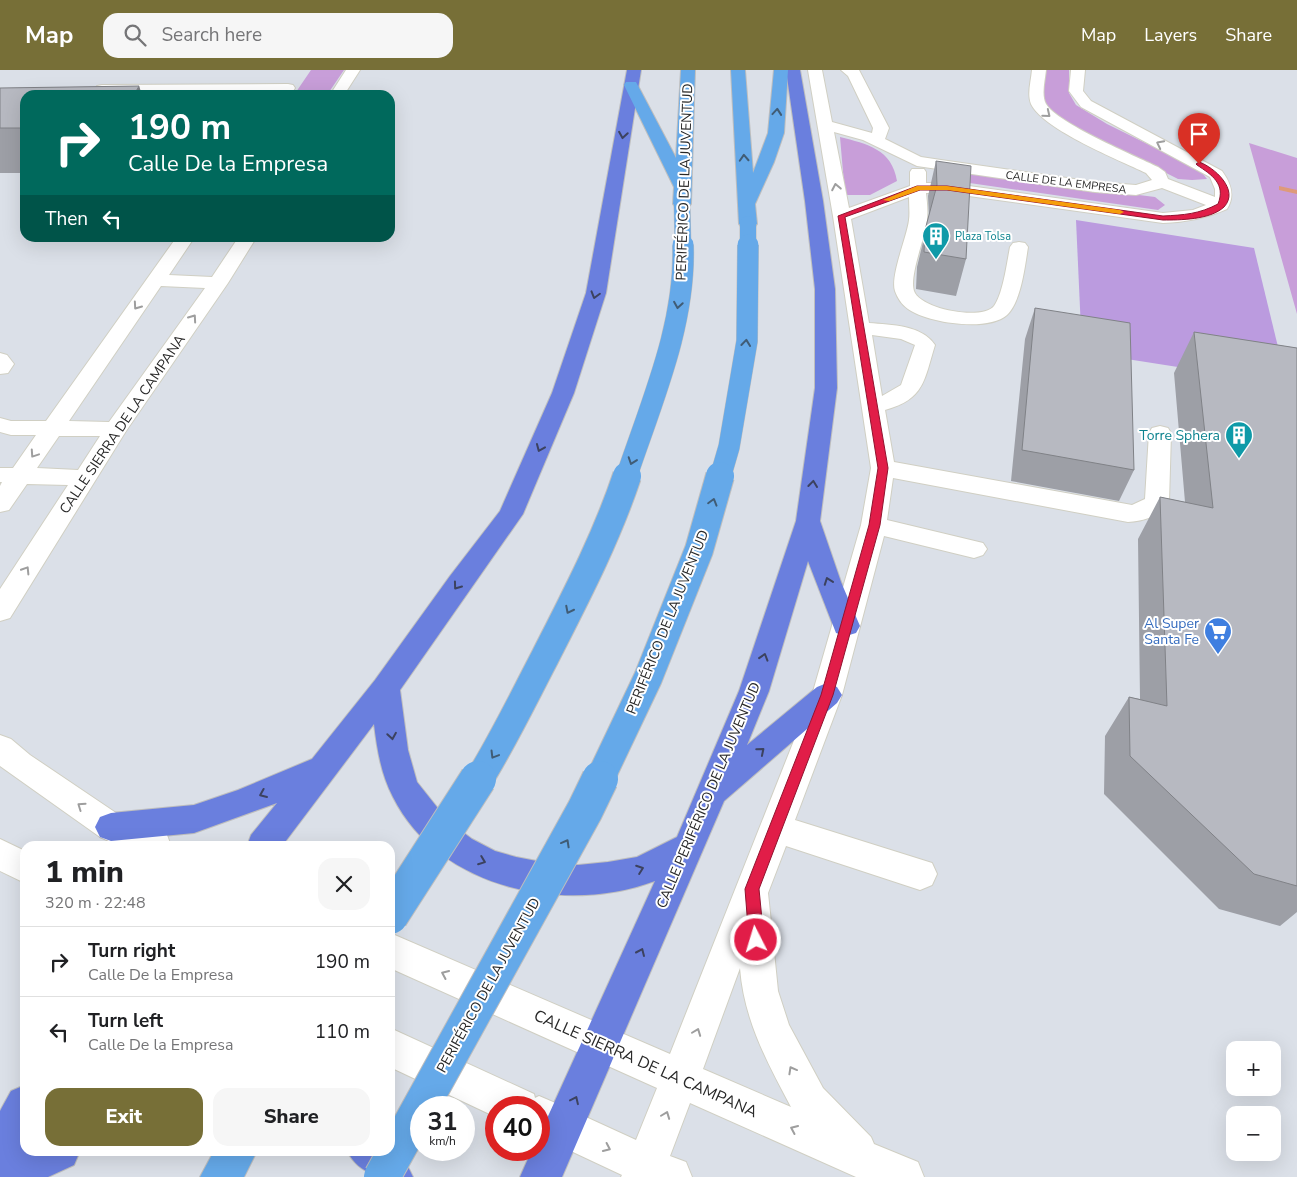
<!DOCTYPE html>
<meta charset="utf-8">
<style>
:root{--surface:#fff;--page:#f6f6f6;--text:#202124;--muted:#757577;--line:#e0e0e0;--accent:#776f37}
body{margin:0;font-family:"Nunito Sans",sans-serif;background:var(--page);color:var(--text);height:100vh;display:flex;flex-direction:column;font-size:19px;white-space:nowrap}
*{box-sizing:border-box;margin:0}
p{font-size:16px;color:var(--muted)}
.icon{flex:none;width:28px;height:28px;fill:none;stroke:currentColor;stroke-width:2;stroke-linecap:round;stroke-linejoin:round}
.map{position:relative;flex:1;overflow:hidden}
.details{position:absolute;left:20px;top:771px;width:375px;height:315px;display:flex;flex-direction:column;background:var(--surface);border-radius:15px;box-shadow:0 5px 20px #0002}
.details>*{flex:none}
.top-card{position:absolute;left:20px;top:20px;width:375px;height:152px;border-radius:15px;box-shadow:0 5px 20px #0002;background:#00695c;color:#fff;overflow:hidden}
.fabs{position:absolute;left:1226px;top:971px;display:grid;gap:10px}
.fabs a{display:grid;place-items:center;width:55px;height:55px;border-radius:10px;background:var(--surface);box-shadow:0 5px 20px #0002;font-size:25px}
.speed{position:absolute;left:410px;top:1026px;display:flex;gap:10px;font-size:25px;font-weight:700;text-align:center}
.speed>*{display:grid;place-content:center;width:65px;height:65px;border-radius:50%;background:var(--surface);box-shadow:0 5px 20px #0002;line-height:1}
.speed small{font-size:12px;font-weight:400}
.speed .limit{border:8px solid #d22;background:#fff;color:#111}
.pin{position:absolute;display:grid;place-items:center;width:42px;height:42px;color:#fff;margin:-51px -21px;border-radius:50% 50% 50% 0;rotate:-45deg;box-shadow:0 0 5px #0007}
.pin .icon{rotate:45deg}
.me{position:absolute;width:55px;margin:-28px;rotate:355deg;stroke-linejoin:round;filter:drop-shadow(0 0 4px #0008)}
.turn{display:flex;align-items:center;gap:18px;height:105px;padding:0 25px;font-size:22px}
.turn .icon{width:65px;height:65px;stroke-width:2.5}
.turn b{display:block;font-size:35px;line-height:42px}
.then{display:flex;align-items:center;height:48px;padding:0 25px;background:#0003;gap:10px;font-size:19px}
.round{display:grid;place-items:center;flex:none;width:52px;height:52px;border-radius:15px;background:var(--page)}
.overview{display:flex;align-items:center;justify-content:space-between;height:85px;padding:0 25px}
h1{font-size:30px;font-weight:800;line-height:38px}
.cta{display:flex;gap:10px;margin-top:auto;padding:10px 25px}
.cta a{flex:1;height:58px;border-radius:15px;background:var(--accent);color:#fff;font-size:20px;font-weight:800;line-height:58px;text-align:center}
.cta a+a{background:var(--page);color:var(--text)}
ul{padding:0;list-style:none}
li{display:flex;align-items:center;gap:15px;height:70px;padding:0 25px;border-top:1px solid var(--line)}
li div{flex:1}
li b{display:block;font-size:19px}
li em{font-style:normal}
header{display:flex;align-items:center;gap:30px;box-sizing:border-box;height:70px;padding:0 25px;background:var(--accent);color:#fff}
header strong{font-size:24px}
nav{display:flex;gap:28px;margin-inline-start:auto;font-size:18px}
.search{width:350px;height:45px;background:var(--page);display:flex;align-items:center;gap:12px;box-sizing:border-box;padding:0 18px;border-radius:15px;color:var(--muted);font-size:19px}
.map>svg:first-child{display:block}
.green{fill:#c89ed9}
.pitch{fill:#bb9bdf}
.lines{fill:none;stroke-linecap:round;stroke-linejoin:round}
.stream{fill:#de9a7a;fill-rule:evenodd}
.minor-casing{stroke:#d0cfc3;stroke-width:2}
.major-casing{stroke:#bebebe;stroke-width:2}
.highway-casing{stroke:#bebebe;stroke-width:2}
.minor{fill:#fff;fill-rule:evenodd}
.major{fill:#6a7fde;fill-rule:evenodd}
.highway{fill:#65a9e9;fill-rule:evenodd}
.highway-bridge-far3-casing{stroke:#bebebe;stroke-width:17;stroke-linecap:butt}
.highway-bridge-far2-casing{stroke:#bebebe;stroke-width:22;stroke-linecap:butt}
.highway-bridge-far1-casing{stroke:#bebebe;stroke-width:30;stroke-linecap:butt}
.highway-bridge-casing{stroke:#bebebe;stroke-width:38;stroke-linecap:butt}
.highway-bridge-far3{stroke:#65a9e9;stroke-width:16}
.highway-bridge-far2{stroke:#65a9e9;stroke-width:21}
.highway-bridge-far1{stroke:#65a9e9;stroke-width:28}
.highway-bridge{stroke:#65a9e9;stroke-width:36}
.wall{fill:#9d9fa6}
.shaded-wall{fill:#808287}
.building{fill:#b7b9c1;stroke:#808287}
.oneway{stroke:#405c75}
.oneway2{stroke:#9e9e9e}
.oneway3{stroke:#3c425f}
.route{fill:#e11d48;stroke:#92132f}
.slow{fill:#f59e0b}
.labels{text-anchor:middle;stroke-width:4;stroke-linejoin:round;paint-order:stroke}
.far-street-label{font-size:11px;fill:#282828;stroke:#fff}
.far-culture-label{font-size:11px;fill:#0d838f;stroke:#fff;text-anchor:start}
.street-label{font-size:14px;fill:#282828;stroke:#fff}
.culture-label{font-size:14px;fill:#0d838f;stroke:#fff;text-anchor:end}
.shop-label{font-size:14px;fill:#366cbe;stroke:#fff;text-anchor:end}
.near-street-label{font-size:16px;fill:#282828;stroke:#fff}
</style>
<header>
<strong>Map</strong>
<div class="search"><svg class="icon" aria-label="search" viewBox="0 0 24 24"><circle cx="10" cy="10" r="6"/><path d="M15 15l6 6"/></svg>Search here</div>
<nav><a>Map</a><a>Layers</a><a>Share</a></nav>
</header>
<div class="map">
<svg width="1297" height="1107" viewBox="0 0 1297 1107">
<rect width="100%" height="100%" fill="#dbe0e8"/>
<path class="green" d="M311,0H344L327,25H294Z
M1044,0H1069V23L1076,35L1107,54L1200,100L1207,109L1192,110L1178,109L1064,51L1043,35Z
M840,67C867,74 892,79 897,111L870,125H845Z
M1249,73L1297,88V244Z
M954,102L1155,127L1165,135L1158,140L935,108Z"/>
<path class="pitch" d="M1076,150L1254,178L1287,314L1082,282Z"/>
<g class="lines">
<path class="stream" d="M1279,116L1297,120V124L1279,120Z"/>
<g class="minor-casing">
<path id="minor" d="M346,0H360L344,25H330Z
M808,0H822L832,52L872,63L873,58L848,6L841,0H859L889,58L885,69L921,87L941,90L1095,112L1136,115L1152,110L1146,103C1119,90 1044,60 1031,34C1027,24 1031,11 1032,0H1046C1045,10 1041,25 1046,34C1057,53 1135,86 1158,97L1165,102L1168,109L1215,127V119L1210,107L1081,37L1069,21L1071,0H1085L1083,21L1091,31L1222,101C1230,112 1236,125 1227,139C1207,148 1186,152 1163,153L947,123H926C927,132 928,141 927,150C925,168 909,206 914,221C920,239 982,251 994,236C1003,224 1007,192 1010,177L1013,173L1019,172L1025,173L1028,177C1025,196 1021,232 1007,245C988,262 927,253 908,239C902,235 897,227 895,221C890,206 907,167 909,150C910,143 909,135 909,127L851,149L869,253C892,255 922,255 935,275C924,310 925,329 885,340L894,392L1132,435L1145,429L1149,363L1152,358L1160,356L1168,358L1171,363L1169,432C1161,446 1144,451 1128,452L893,408L887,450L983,473L987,479L983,485L974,488L884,466L842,625L795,750L932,793L937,804L932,815L920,820L786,776L768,823L778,921L789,955L823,1018L871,1067L874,1074L918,1092L924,1107H856L690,1033L670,1086L686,1092L692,1107H621L622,1105L539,1066V1038H496V1047L390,997V958L534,1024L535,1028L539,1026L553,1032L636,1070L657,1018L390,898V863L670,984L812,625L861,455L871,398L833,146ZM834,62L863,70L917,96L1095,122L1136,125L1162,118L1206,135L1193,140L1163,143L947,113H926V102L924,99H912L910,102V116L849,138ZM872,265L901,269L915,275L901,315L882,326ZM740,898C744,950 767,992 791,1037L703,999Z
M288,14L293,15L295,18L293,21L102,23L97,22L95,19L97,16L102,15Z
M176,168H194L169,205L212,207L238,168H256L228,213L126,361L10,548L0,551V519L68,415L27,414L9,440L0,442V416L2,412H0V398H13L36,365H11L0,362V348L11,351H46ZM161,216L205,218L109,352L69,351ZM59,366H100L78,400L37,398Z
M0,283L7,285L14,294L8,303L0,304Z
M0,665L11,669L30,685L122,747L167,765L171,776H120L100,767L0,696Z
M0,769L25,781V813L0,801Z"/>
</g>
<g class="major-casing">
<path id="major" d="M627,0H641L606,223L574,323L523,444L400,620L408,680L417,712L448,751L472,769L495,781L516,787L547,793L578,795L608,792L637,787L677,767L739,621L796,451L815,318V219L805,131L786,0H800L823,131L835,219L837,318L820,451L841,512L860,556L856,563L846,566L836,563L808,491L769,621L747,675L817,617L827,613L837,617L842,625L837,633L724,731L562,1107H520L532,1080H539V1066L655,811C565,845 439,819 393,727C381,704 377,679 374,654L282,776H247L251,765L277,733L194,763L111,771L100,767L95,757L100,747L111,743L194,735L238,720L312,689L375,610L450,506L500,441L552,323L586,223Z
M25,1015V1081H80L74,1095L48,1107H0V1041L11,1021Z
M390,1074C401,1083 407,1094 413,1107C381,1107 361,1107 347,1081H390Z"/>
</g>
<g class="highway-casing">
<path id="highway" d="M681,0H695L691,134L688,138L682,139L676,138L673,134L674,117L624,15L626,12H636L676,88Z
M731,0H745L753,103L768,63L774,0H788L784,63L774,92L755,134L757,154L754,158L748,159L742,158L739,154Z
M214,1081H257L244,1107H200Z"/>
</g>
<use href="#minor" class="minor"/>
<use href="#major" class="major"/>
<use href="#highway" class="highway"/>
<g class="highway-bridge-far3-casing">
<path id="highway-bridge-far3" d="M682,134L683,177
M748,177V154"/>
</g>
<g class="highway-bridge-far2-casing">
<path id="highway-bridge-far2" d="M626,408C651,333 686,255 683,175
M720,408L729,377L747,271L748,175"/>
</g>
<g class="highway-bridge-far1-casing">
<path id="highway-bridge-far1" d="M478,711C503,671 523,629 545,587C575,528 606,469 627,406
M599,711L648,608L699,480L720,406"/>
</g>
<g class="highway-bridge-casing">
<path id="highway-bridge" d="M390,846L478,709
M382,1107L585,740L600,709"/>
</g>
<use href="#highway-bridge-far3" class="highway-bridge-far3"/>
<use href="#highway-bridge-far2" class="highway-bridge-far2"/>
<use href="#highway-bridge-far1" class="highway-bridge-far1"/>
<use href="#highway-bridge" class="highway-bridge"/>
</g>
<path class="wall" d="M139,16L142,25H25V103H0V18Z
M936,91L966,189L956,226L916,219L917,197L929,147L928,126Z
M1035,238L1134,400L1119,431L1011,411L1025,269Z
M1194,262L1297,278V842L1280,856L1219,839L1104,724L1105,666L1129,627L1140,629L1138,469L1160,427L1185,432L1174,303Z"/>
<path class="shaded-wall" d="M139,16L142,25H134Z"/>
<path class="building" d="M139,16L134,25H25V58H0V18Z
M936,91L971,96L966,189L924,182L925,160L937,115Z
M1035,238L1130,253L1134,400L1022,380Z
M1194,262L1297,278V816L1254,804L1130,686L1129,627L1167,636L1160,427L1213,438Z"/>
<defs><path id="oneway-chevron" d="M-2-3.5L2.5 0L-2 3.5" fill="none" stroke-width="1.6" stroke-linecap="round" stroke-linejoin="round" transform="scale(1.25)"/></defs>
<g class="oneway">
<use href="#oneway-chevron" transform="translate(777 42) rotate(-85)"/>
<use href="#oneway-chevron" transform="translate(744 88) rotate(-93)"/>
<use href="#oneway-chevron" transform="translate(678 235) rotate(99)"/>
<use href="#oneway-chevron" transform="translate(746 273) rotate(-84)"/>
<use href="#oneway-chevron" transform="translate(632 391) rotate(109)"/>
<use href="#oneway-chevron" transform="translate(713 432) rotate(-74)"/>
<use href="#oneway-chevron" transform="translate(569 540) rotate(117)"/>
<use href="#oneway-chevron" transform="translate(494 685) rotate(121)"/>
<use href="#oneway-chevron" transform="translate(566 773) rotate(-61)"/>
</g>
<g class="oneway2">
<use href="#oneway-chevron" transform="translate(1047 44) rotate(39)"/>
<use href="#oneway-chevron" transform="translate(1160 74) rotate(-153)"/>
<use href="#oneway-chevron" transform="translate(836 117) rotate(-101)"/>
<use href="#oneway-chevron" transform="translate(137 236) rotate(125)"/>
<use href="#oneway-chevron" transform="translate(193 248) rotate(-55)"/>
<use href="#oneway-chevron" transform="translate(34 384) rotate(124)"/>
<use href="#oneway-chevron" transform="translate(26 500) rotate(-58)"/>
<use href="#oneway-chevron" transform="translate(81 736) rotate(-145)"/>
<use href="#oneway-chevron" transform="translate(445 904) rotate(-156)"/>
<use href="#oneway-chevron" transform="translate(697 962) rotate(-69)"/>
<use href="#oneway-chevron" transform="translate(792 1000) rotate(-119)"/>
<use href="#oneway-chevron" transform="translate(666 1045) rotate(-69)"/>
<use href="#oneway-chevron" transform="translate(794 1059) rotate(-156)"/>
<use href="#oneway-chevron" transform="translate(607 1078) rotate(25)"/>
</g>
<g class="oneway3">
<use href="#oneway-chevron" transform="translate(623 65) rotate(99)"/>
<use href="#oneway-chevron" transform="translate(595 225) rotate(106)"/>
<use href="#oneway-chevron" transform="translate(540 378) rotate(113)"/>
<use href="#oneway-chevron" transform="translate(813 414) rotate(-83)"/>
<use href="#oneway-chevron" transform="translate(828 511) rotate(-110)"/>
<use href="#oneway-chevron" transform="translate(457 516) rotate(126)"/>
<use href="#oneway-chevron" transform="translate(764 587) rotate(-73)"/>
<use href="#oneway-chevron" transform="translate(392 666) rotate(81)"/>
<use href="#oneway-chevron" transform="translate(761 681) rotate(-40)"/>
<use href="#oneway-chevron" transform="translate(263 724) rotate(157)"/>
<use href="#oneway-chevron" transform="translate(482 791) rotate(21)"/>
<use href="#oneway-chevron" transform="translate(640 799) rotate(-20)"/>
<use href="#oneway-chevron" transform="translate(641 882) rotate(-66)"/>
<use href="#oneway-chevron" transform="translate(575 1030) rotate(-65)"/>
</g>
<path class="route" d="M1199,92C1214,97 1240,120 1224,137C1210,150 1180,150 1163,150L947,120H920L845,147L888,398L880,455L833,625L759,819L764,870L761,875L756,877L751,875L749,870L745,819L821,625L869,455L878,398L838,146L917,116H947L1163,146C1184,145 1199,144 1218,134C1226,114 1212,105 1197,95L1196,94Z"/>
<path class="slow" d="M917,116H947L1120,140L1124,142L1120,144L947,120H920L889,131L883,130Z"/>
<defs>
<g id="building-pin" transform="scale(1.4375)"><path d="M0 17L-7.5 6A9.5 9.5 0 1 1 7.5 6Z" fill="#0f9aa8" stroke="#fff"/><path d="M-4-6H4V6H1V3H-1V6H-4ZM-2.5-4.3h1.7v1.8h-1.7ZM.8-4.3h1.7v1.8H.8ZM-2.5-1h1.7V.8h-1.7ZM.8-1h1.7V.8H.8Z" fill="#fff"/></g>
<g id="supermarket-pin" transform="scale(1.4375)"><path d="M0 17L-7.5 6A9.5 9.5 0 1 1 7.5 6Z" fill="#3f7fe0" stroke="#fff"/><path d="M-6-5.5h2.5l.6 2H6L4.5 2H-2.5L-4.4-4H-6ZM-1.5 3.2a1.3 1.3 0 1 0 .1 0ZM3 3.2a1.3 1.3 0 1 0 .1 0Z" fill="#fff"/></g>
</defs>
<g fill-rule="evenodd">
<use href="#building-pin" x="936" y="166"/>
<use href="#building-pin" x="1239" y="365"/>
<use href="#supermarket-pin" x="1218" y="561"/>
</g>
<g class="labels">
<g class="far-street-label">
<text transform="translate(1066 112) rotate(7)" y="4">CALLE DE LA EMPRESA</text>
</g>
<g class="far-culture-label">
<text x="955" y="170">Plaza Tolsa</text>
</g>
<g class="street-label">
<text transform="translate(684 112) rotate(-88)" y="5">PERIFÉRICO DE LA JUVENTUD</text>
<text transform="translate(122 354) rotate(-56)" y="5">CALLE SIERRA DE LA CAMPANA</text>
<text transform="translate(667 552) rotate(-68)" y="5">PERIFÉRICO DE LA JUVENTUD</text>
<text transform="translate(708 725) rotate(-67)" y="5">CALLE PERIFÉRICO DE LA JUVENTUD</text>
<text transform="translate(488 915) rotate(-61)" y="5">PERIFÉRICO DE LA JUVENTUD</text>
</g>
<g class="culture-label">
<text x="1220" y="370">Torre Sphera</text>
</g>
<g class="shop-label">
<text x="1199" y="558">Al Super<tspan x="1199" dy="16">Santa Fe</tspan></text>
</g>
<g class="near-street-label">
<text transform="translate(646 993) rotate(24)" y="6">CALLE SIERRA DE LA CAMPANA</text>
</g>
</g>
</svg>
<div class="fabs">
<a>+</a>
<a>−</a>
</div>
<div class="speed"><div>31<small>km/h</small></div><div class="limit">40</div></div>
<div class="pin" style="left:1199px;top:94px;background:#d93025"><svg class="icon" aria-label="arrive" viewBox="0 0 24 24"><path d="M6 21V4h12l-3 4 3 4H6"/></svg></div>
<svg class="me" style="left:756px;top:870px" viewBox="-20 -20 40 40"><circle r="17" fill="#e11d48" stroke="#fff" stroke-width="3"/><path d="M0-11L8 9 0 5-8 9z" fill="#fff"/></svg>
<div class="top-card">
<div class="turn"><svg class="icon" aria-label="right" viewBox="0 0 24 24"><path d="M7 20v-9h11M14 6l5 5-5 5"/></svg><div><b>190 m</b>Calle De la Empresa</div></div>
<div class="then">Then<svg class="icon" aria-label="left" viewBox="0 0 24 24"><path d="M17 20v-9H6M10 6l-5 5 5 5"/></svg></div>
</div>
<section class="details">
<div class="overview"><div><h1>1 min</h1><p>320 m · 22:48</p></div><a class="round"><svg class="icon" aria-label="close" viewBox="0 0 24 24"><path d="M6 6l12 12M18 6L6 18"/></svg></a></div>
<ul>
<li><svg class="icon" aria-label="right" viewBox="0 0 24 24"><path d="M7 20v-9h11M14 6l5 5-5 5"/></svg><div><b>Turn right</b><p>Calle De la Empresa</p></div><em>190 m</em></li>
<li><svg class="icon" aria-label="left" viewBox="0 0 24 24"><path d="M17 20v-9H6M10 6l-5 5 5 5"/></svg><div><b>Turn left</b><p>Calle De la Empresa</p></div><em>110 m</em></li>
</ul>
<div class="cta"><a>Exit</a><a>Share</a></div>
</section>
</div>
